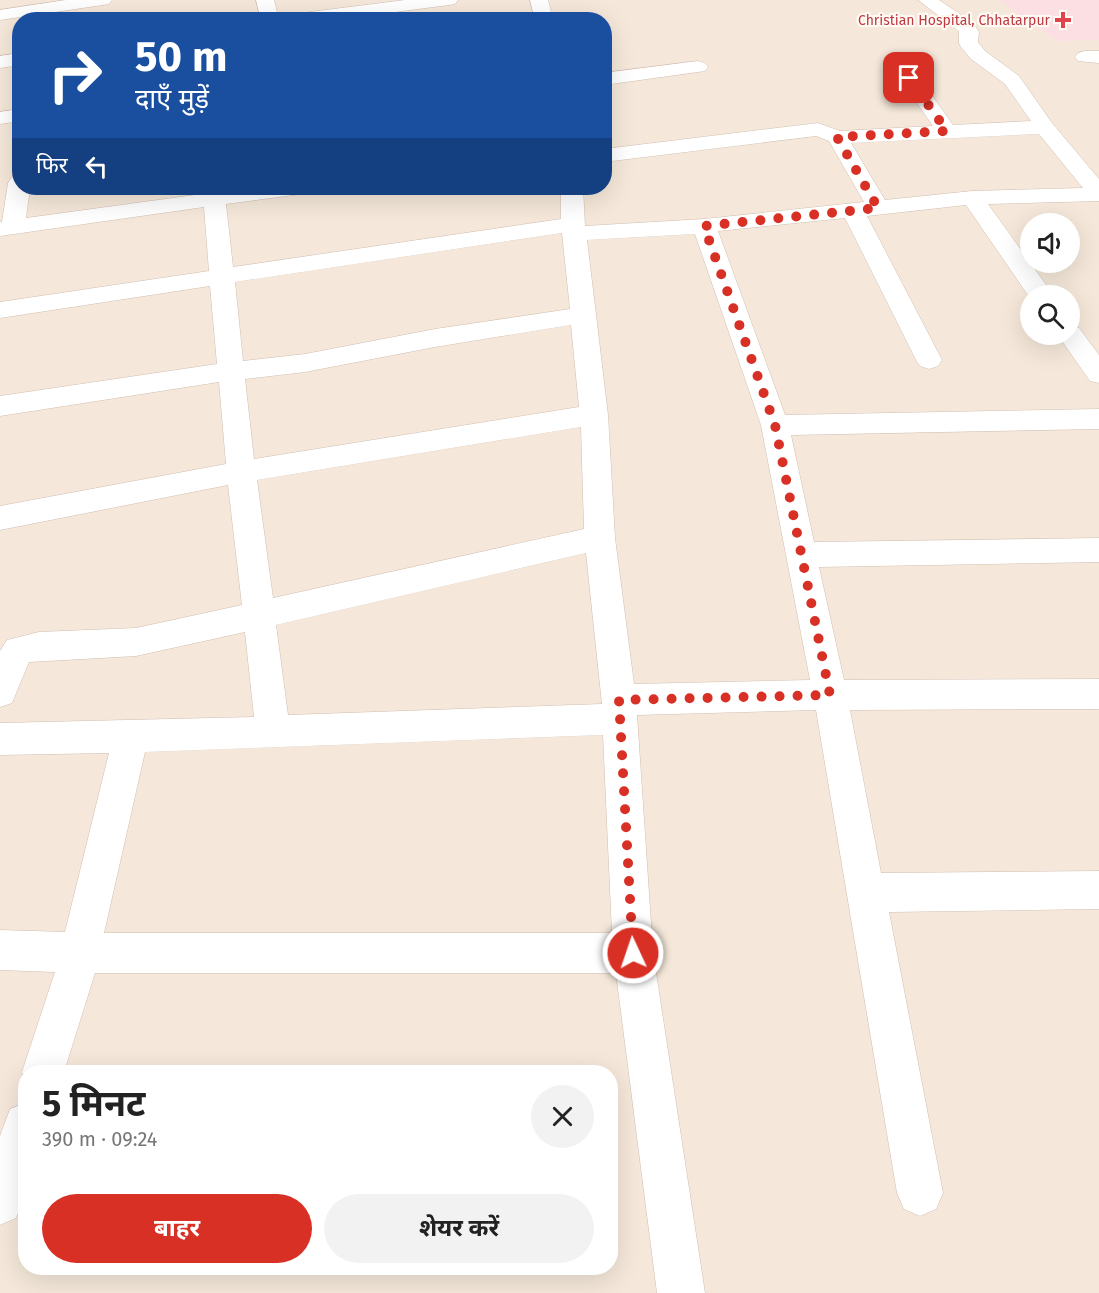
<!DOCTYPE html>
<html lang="hi">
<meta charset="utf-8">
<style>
:root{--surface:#fff;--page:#f2f2f2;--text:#222;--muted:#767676;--accent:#d93025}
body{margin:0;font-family:"Fira Sans","Noto Sans Devanagari",sans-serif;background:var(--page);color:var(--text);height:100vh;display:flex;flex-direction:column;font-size:22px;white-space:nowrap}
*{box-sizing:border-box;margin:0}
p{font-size:20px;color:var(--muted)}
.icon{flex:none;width:33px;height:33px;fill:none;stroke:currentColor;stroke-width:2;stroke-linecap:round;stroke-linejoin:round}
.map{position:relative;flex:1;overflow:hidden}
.details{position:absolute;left:18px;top:1065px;width:600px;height:210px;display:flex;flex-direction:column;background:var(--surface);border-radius:24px;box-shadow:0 6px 24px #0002}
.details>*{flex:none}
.top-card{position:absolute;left:12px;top:12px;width:600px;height:183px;border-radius:24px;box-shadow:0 6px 24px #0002;background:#1a4fa0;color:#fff;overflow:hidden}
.fabs{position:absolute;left:1020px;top:213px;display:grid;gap:12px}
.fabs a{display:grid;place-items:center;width:60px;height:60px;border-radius:50%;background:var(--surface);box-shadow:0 6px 24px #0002;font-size:30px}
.pin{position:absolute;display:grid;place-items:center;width:51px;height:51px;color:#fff;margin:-26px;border-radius:12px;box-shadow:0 3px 9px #0006}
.me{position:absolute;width:66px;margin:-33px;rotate:357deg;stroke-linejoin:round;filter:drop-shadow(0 0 4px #0008)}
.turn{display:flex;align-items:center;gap:21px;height:126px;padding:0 24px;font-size:27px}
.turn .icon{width:78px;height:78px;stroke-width:2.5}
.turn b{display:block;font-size:42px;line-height:51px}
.then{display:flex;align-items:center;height:57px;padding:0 24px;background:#0003;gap:12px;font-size:22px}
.round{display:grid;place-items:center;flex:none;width:63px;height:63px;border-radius:32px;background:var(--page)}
.summary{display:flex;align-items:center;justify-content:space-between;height:102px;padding:0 24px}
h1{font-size:36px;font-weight:700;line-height:45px}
.button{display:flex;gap:12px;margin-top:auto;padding:12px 24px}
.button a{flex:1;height:69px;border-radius:36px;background:var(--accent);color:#fff;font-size:24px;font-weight:700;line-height:69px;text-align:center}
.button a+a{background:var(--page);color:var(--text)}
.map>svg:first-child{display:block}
.residential{fill:#f5e8da;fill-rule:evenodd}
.medical{fill:#fbdfe3}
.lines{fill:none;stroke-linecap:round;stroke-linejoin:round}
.minor-casing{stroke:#d1beb0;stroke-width:1}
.minor{fill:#fff;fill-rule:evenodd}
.route{stroke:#d93025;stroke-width:10;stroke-dasharray:0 18}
.health-dot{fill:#e0444e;stroke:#fffaf3;stroke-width:2}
.labels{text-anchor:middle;stroke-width:4.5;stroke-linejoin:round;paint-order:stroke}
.far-health-label{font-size:14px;fill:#be3a42;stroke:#fffaf3;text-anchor:end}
</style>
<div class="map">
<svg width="1099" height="1293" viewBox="0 0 1099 1293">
<rect width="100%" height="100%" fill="#fdf6ec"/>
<path class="residential" d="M0,0H1099V1293H0ZM20,20H604V188H20ZM1030,224H1070V262H1030ZM1030,296H1070V334H1030ZM26,1072H610V1268H26Z"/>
<path class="medical" d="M998,0H1099V40L1058,41Z"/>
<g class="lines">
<g class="minor-casing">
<path id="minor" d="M66,0H112L109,4L103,5L0,20V10Z
M256,0H274L278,16L405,0H458L455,4L449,5L334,20H261Z
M530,0H548L553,20H535Z
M918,0H939L973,23L979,32L978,42L985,51L1019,76L1052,123L1099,179V201L988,204L1054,296H1030V298L966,205L867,216L942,360L938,366L929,369L920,366L916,360L845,218L718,231L785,415L1099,409V429L791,435L814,542L1099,538V562L819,567L844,680L1099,679V709L850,710L881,873L1099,871V909L889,912L943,1193L936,1209L920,1216L904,1209L897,1193L816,710L637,715L653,953L705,1293H657L616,973H95L64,1072H26V1082L22,1072L55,972L0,970V930L65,932L109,753L0,755V723L254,717L245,632L136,656L29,662L12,703L0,707V651L7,640L39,632L136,628L242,605L228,485L0,530V506L226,464L219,382L0,416V396L217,364L210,286L0,318V302L209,271L204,207L0,236V222H2L8,183L11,178L20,176V188H30L26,218L202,194V188H224V191L249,188H305L302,193L294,195L226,204L233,267L561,219V188H583L585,226L704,219L864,202L829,141L816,136L604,162V149L818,123L840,131L933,126L887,60L890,56H904L953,125L1031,121L1005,84L971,59L961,47L959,43V31ZM1039,134L1083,188L972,191L885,200L851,143ZM562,233L570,309L435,329L305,354L243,361L235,282ZM695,234L761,425L810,680L634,684L615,538L608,415L587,240ZM571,325L579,407L254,459L245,379L305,372L435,347ZM581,427L584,529L273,598L257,480ZM586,553L602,704L288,715L276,625ZM603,735L612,933H104L145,752Z
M1085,51H1099V63L1078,61L1075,57L1078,53Z
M20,53V65L0,68V56Z
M698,61L705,63L708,67L705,71L604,85V73Z
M20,109V121L0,124V112Z
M1070,325L1079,328L1099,355V383L1090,381L1057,334H1070Z
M26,1103V1194L16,1218L0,1225V1136L10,1109Z"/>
</g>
<use href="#minor" class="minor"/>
</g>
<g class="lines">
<path class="route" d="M633,953L619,700L830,695L775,425L704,226L878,208L837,137L947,131L909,78"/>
</g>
<path class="health-dot" d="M1060 11h6v6h6v6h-6v6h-6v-6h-6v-6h6z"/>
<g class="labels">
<g class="far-health-label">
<text x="1050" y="25">Christian Hospital, Chhatarpur</text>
</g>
</g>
</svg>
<div class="fabs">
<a><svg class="icon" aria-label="sound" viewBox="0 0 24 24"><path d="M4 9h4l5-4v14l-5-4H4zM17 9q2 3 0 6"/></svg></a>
<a><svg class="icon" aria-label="search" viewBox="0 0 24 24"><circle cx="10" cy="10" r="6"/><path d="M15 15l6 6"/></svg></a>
</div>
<div class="pin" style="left:909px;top:78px;background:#d93025"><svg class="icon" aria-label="arrive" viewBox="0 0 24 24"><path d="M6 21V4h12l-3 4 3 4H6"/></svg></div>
<svg class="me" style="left:633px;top:953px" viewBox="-20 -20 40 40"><circle r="17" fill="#d93025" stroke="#fff" stroke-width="3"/><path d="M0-11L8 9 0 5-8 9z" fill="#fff"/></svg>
<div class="top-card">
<div class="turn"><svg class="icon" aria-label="right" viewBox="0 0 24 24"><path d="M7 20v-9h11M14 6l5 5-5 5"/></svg><div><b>50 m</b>दाएँ मुड़ें</div></div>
<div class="then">फिर<svg class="icon" aria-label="left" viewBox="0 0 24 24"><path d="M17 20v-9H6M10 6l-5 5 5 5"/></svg></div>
</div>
<section class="details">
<div class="summary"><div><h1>5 मिनट</h1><p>390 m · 09:24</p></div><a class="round"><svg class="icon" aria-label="close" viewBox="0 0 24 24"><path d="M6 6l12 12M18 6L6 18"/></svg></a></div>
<div class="button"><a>बाहर</a><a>शेयर करें</a></div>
</section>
</div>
